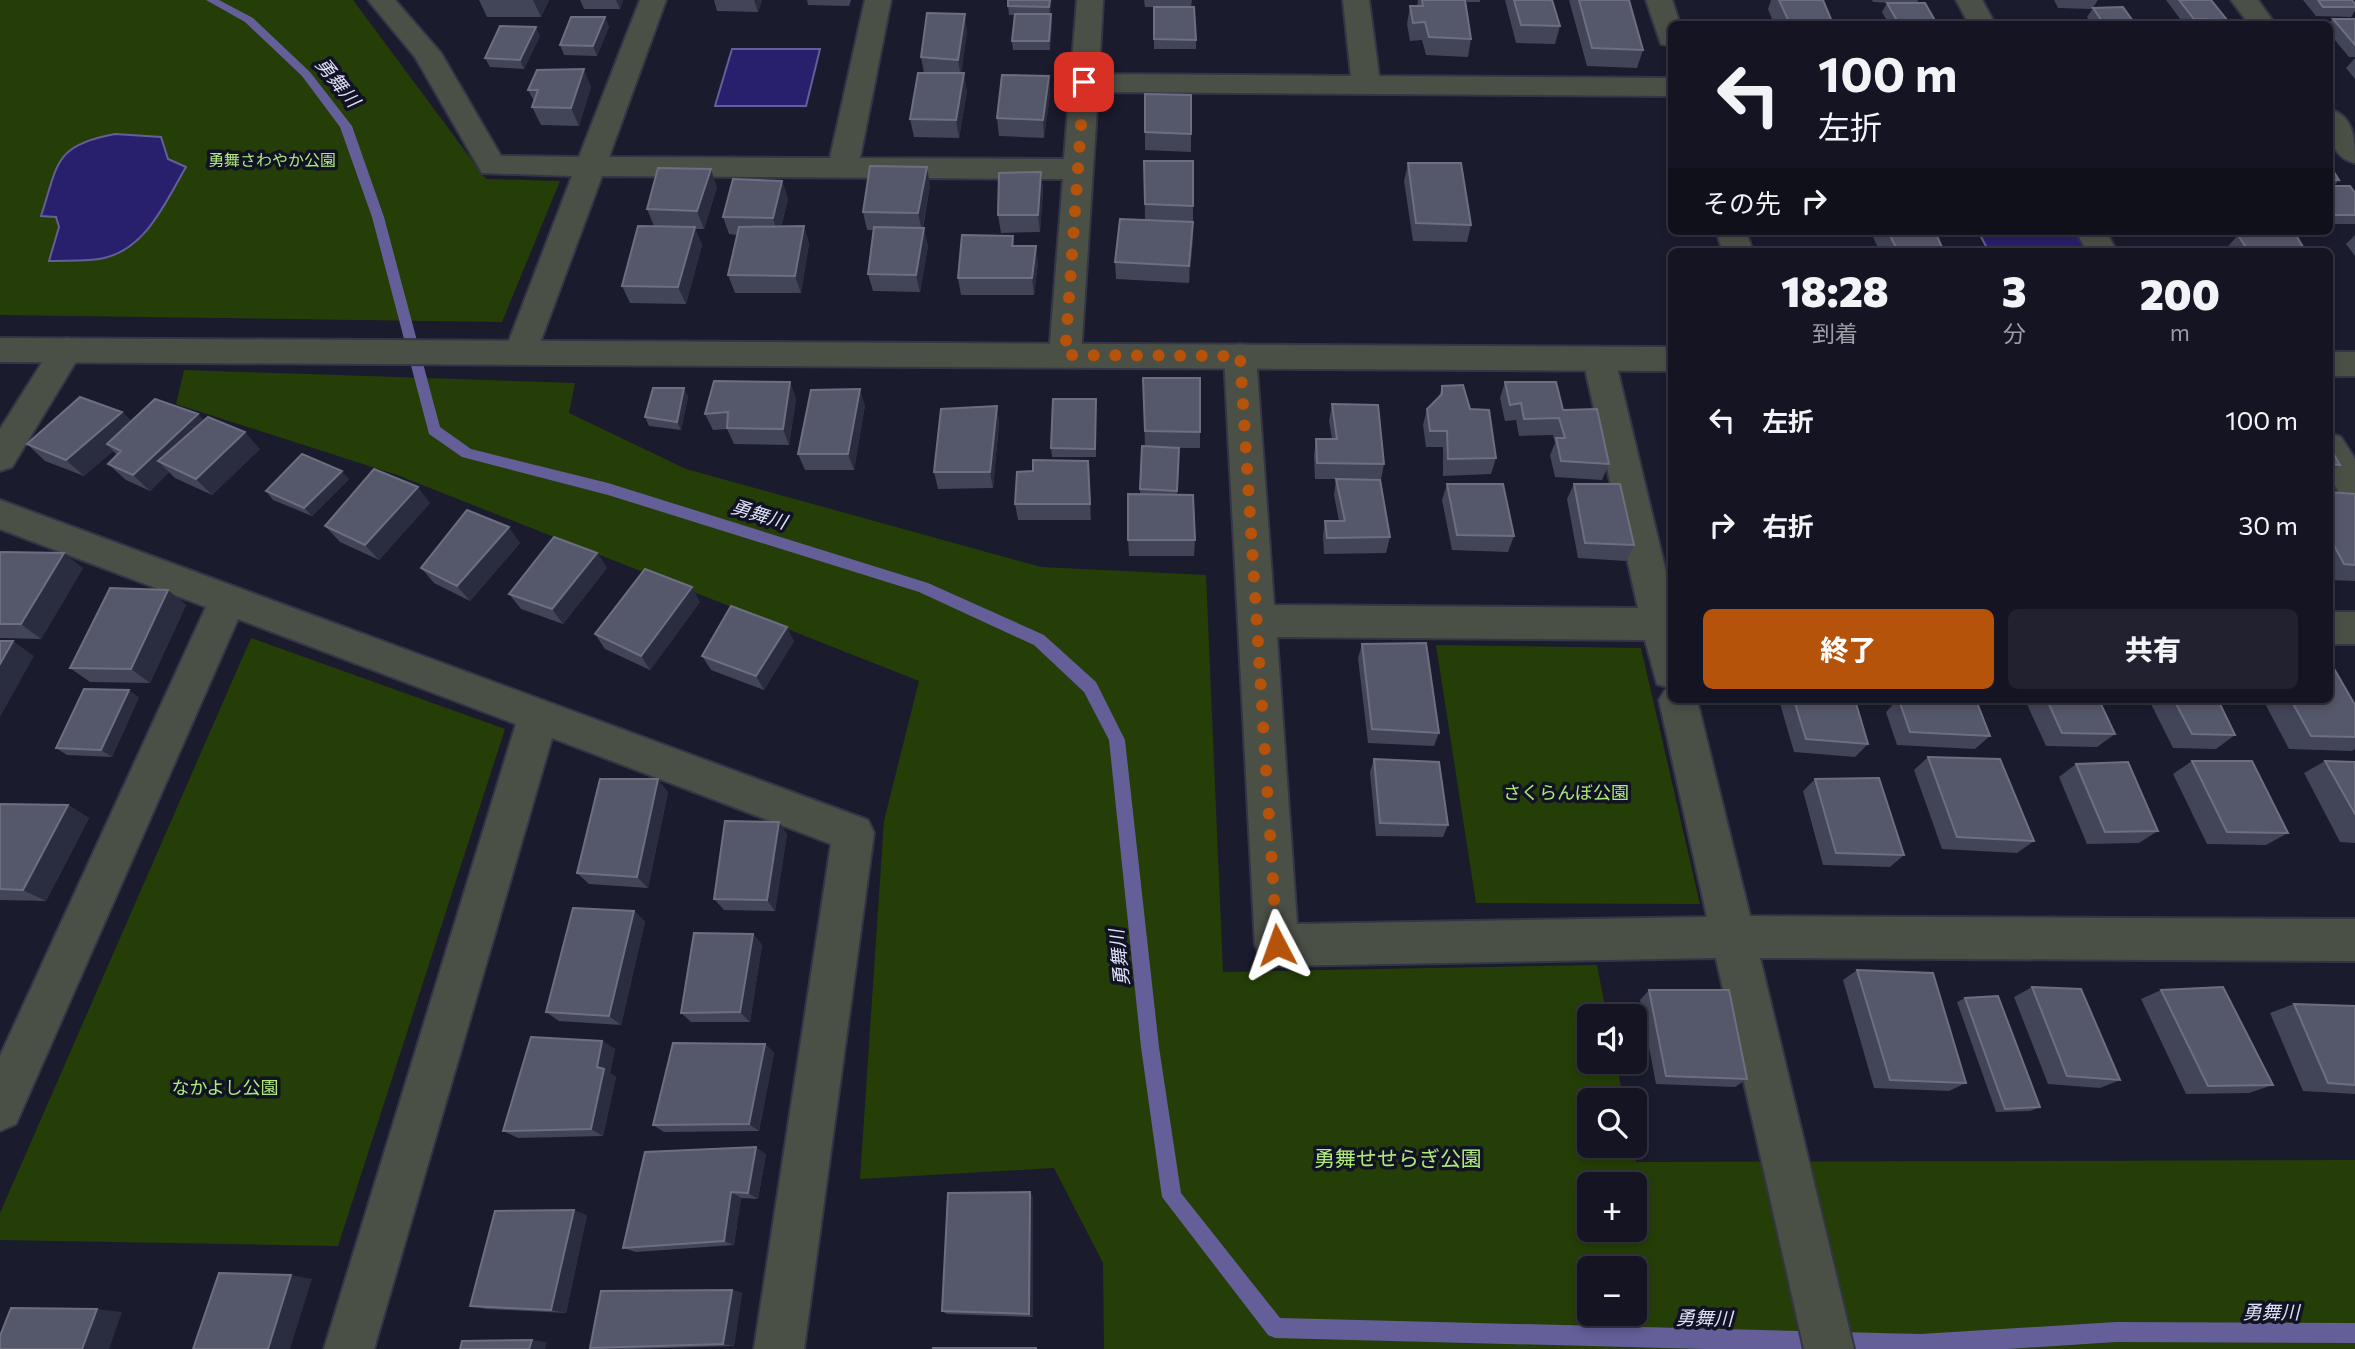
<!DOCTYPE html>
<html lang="ja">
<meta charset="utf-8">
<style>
:root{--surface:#141422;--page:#21212f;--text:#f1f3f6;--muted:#9d9ea5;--line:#333340;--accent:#b45309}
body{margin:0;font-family:Commissioner,"Noto Sans JP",sans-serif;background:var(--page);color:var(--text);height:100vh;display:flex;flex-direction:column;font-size:26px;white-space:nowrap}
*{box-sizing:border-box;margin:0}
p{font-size:23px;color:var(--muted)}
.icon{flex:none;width:38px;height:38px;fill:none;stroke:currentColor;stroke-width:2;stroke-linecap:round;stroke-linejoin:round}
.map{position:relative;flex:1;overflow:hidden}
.panel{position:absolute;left:1668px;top:248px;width:665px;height:455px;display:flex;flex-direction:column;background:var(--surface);border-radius:10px;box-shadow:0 4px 10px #0003,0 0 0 2px var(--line)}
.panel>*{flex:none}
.top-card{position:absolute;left:1668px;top:21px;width:665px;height:214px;border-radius:10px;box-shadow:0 4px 10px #0003,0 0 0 2px var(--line);background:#141422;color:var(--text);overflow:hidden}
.buttons{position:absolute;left:1577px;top:1004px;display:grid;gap:14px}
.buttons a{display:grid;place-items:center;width:70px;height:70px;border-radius:10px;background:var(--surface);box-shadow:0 4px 10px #0003,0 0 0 2px var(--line);font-size:35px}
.pin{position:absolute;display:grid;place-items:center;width:60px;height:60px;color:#fff;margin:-30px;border-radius:14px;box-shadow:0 4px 10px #0006}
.me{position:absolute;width:77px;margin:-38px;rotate:356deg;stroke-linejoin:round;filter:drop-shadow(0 0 5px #0008)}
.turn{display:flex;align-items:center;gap:24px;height:147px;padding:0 35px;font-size:32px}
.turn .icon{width:91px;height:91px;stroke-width:2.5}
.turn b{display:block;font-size:49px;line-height:60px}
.then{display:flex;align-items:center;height:66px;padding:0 35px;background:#0003;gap:14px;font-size:26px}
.eta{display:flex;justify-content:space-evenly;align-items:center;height:119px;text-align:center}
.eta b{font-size:42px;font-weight:800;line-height:49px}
.primary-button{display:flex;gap:14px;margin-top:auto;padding:14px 35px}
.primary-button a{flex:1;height:80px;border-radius:10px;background:var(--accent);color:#fff;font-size:28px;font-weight:800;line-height:80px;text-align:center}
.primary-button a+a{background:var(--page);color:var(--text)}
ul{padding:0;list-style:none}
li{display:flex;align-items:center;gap:21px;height:105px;padding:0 35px}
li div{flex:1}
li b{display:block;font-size:26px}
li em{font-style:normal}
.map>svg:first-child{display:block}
.green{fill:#253e07;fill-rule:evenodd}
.water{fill:#28206c;stroke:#645f98;stroke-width:2}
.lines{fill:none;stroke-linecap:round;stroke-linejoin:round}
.stream{fill:#645f98;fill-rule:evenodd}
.minor-casing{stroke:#343546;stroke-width:4}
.tertiary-casing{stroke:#343546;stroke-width:4}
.minor{fill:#4b5047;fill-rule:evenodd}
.tertiary{fill:#4b5047;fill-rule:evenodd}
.wall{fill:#424458}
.shaded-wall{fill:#2a2c3f}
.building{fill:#55576a;stroke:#6d6f81;stroke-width:2}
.route{stroke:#b45309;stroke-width:12;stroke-dasharray:0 21.6}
.labels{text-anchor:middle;stroke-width:7;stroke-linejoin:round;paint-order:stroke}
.far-park-label{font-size:16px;fill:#afea79;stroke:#111223}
.park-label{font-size:18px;fill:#afea79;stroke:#111223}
.water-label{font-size:19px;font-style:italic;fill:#dee0f7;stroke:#111223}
.near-park-label{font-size:21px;fill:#afea79;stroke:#111223}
</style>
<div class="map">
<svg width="2355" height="1349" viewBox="0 0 2355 1349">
<rect width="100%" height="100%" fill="#1a1b2d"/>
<path class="green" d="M0,0H353L486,179L560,181L502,322L0,315Z
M184,370L575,383L569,413L686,469L1041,567L1206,575L1223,972L1597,965L1607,1017H1589V1062H1616L1624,1101H1589V1146H1633L1636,1162L2355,1160V1349H1104L1103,1263L1054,1168L860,1179L884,821L919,681L397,475L176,404ZM1589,1185H1634V1230H1589ZM1589,1269H1634V1314H1589Z
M251,638L505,729L338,1246L0,1240V1213Z
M1436,645L1641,648L1700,904L1476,903Z"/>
<path class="water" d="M732,49H820L806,106H715Z
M115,134L161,137L168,159L186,167C166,201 147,248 104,258C87,262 66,260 49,261L59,227L56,217L41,216C58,165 53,145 115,134Z
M1978,231H2080L2092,252H1989Z"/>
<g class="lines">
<path class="stream" d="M206,0H219L253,18L310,72L352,126L384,217L440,427L471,449L608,483L928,583L1044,635L1096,682L1125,740L1159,1047L1181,1193L1280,1318L1920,1334L2116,1322L2355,1323V1343L2116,1342L2007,1349H1705L1275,1338L1268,1335L1162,1197L1141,1047L1109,740L1084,692L1034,645L919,592L608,495L462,457L429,434L372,217L340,127L302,76L245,22Z"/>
<g class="minor-casing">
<path id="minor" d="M368,0H395L441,53L501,156L579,157L640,0H666L609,157L830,158L865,0H891L860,158L1064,159L1077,0H1103L1099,74L1351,76L1343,0H1369L1379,76L1671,78V96L1098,92L1081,355L1077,363L1065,367L1053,363L1049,355L1063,179L602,176L537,351L533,359L521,363L509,359L505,351L572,176L482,173L415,57Z
M1646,0H1672L1680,24H1671V46L1661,44Z
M1956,0H1982L1995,24H1969Z
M2231,0H2258L2275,24H2249Z
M2329,109C2355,116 2355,141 2355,163C2329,157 2329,131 2329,109Z
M1716,231H1746L1753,252H1723Z
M2076,231H2106L2117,252H2087Z
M67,338L79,342L83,350L12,467L0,471V429L55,342Z
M1240,344L1252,348L1256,356L1274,605L1638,608L1583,359L1587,351L1599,347L1611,351L1615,359L1671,593V700H1697L1750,916L2355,919V961L1760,958L1854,1349H1804L1716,958L1277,966L1262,960L1255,945L1224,356L1228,348ZM1277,637L1645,640L1657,684L1667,687L1659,700L1707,917L1297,924Z
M2329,433L2341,437L2355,459V503L2343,499L2329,476Z
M0,500L868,820L874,833L804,1349H754L831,844L552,738L374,1349H324L516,724L238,619L16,1124L0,1131V1056L206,607L0,529Z
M2329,612H2355V644H2329Z"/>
</g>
<g class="tertiary-casing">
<path id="tertiary" d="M0,338L1671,347V371L0,362Z
M2329,352H2355V376H2329Z"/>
</g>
<use href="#minor" class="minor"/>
<use href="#tertiary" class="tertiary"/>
</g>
<path class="wall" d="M479,0H549L541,17H487Z
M580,0H623L620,9H584Z
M714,0H762L758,12L717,11Z
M807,0H851L849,6L808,5Z
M1051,0L1050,14H1051L1052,23L1050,50H1013L1012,41L1014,15H1009L1008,6Z
M1144,0H1192L1191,7L1196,40V49H1154V7H1145Z
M1418,0H1480V2H1465L1471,39L1468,57L1426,55L1422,40L1410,41L1407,24L1410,6H1417Z
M1505,0H1552L1560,26L1555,44L1516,43Z
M1569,0H1629L1643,50L1637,68L1587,66Z
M1771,0H1823L1833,24H1774L1768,9Z
M1872,0H1918L1917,3L1937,24H1889L1882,12L1887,3H1892L1873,2Z
M2054,0H2098L2092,9L2058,8Z
M2166,0H2211L2227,20L2223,24H2184Z
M2303,0H2352L2355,4V11L2351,17L2316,16Z
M2093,8L2135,24H2092L2087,17Z
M605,17L609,27L597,56L564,55L560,45Z
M2333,19H2355V57H2349L2329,33L2328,24Z
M967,32L961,73L967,91L959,138L914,137L910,119L924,73L921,57Z
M540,36L524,69L490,67L485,58Z
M2354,59H2355V79L2346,68Z
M1049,76L1050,94L1044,138L999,136L997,118Z
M591,87L579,126L541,125L532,107L534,101L528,90Z
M1191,95V152L1145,150V132Z
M1144,161H1193V239L1189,283L1116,279L1115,262L1145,220Z
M1408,163L1471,225L1467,242L1413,241L1404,181Z
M2329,164L2339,180L2334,186L2355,193V224H2329Z
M1041,172L1043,190L1040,232L1001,233L998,215Z
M782,181L788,199L781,227L804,226L809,244L801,293H735L728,275L737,235L729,234L723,217Z
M930,185L923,228L928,246L920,292L873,291L868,274L874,230H867L863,212Z
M717,187L704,229H695L702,245L686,304L630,303L622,286L654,226L647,209Z
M1875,231H1935L1944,252H1880L1872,235Z
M2238,235L2306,252H2223Z
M2355,235V256L2346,244Z
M1013,236L1014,246L1038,263L1034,295H961L958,278Z
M1143,378L1200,432V448H1179L1177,495L1195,540L1194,556H1129L1128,540L1140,494L1142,446L1145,447Z
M790,382L796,399L789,445L734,444L727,429L713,430L705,414Z
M1505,382L1563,410L1609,464L1602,480L1555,477L1550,455L1555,443L1553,435L1519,436L1516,420L1505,421L1500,398Z
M1442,386L1470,409L1496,458L1491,474L1443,476V447H1426L1423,425L1427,409L1439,397Z
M684,388L688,397L681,430L649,426L645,417Z
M1096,399V457H1052L1051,448Z
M1332,404L1384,464L1381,480L1390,537L1386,553L1324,554L1323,536L1325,521H1339L1334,495L1336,479H1315L1314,456L1316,439H1332L1329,421Z
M865,405L854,470H805L798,454Z
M997,406L999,423L993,488L938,489L934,472Z
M122,412L131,421L198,414L204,421L260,449L212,495L175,478L169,472L150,491L126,480L108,464L117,455L113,451L84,476L45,461L27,444Z
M2329,446L2340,465L2329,474Z
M1088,461L1091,520H1018L1015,504L1033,471Z
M349,479L312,516L273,500L266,491Z
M1447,484L1514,536L1508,552L1452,550L1442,500Z
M1574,484L1634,545L1626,561L1578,558L1567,499Z
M2329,492L2355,494V581L2329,580Z
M430,503L379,560L340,542L325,526Z
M520,543L470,601L434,583L421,568Z
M597,553L607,568L563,624L521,609L509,594Z
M0,554L83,568L41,639L0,638Z
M168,590L186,605L150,683L90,682L70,668Z
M700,602L650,670L605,649L595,634Z
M794,641L764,690L711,670L702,656Z
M1362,644L1439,733L1434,746L1368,743L1358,658Z
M139,697L112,757L67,755L56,748Z
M1779,700H1855L1868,744L1855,757L1794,752Z
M1897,700H1976L1990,736L1975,749L1897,745L1886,712Z
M2025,700H2099L2115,734L2097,747L2046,746Z
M2149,700H2218L2235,735L2216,749L2173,748Z
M2263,700H2329L2355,705V749L2352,751L2289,749Z
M1928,757L2034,841L2017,853L1942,849L1914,770Z
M1374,759L1448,825L1443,837L1376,836L1370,772Z
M2192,761L2288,833L2266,845L2207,844L2173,774Z
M2325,761L2355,762V843L2340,842L2304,773Z
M2076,764L2158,831L2139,843L2087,844L2059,777Z
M1815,779L1904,855L1890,867L1823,865L1803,791Z
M668,792L648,888L589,884L577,873Z
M0,804L68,805L89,818L46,901L0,900Z
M787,834L775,911L724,910L714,899Z
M634,911L645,922L621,1025L559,1021L546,1012Z
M753,934L762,945L750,1022H691L681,1013Z
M1857,970L1966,1083L1949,1091L1874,1088L1843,980Z
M2032,987L2120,1080L2100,1088L2048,1084L2014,997Z
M1649,990L1747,1079L1735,1087L1656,1084L1640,1000Z
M2161,990L2273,1085L2249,1093L2186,1094L2141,999Z
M1965,998L2040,1107L2030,1111L1996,1112L1957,1002Z
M2294,1004L2355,1006V1094L2303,1091L2270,1013Z
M602,1041L615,1049L610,1073L616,1077L603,1136L518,1138L503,1131Z
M765,1044L774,1053L759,1131L664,1132L653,1125Z
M766,1154L758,1199L741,1198L734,1245L636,1252L623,1248Z
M1033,1197V1317L947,1314L942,1311Z
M587,1215L566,1313L486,1309L470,1306Z
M732,1290L742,1293L734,1346L633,1349H599L590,1348Z"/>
<path class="shaded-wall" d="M533,0H549L541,17Z
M616,0H623L620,9Z
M754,0H762L758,12Z
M1050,0H1052L1050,16L1049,7Z
M965,14L967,32L961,78L958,60Z
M1051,14L1052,23L1050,50L1049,41Z
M605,17L609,27L597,56L593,46Z
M536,27L540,36L524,69L520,60Z
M584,69L591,87L579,126L571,108Z
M964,73L967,91L959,138L956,120Z
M1049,76L1050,94L1044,138L1043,120Z
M927,167L930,185L922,230L918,213Z
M711,169L717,187L704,229L697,211Z
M1041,172L1043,190L1040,232L1038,215Z
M782,181L788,199L778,236L773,218Z
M1193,222V239L1189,283V266Z
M804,226L809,244L801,293L795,276Z
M695,227L702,245L686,304L678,287Z
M924,228L928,246L920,292L916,275Z
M1036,246L1038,263L1034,295L1032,278Z
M790,382L796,399L789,445L783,429Z
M684,388L688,397L681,430L677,422Z
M860,389L865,405L854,470L848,454Z
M997,406L999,423L993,488L990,472Z
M122,412L138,428L107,444L113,451L84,476L66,460Z
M198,414L214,431L158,461L169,472L150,491L133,475Z
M245,432L260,449L212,495L196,479Z
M1088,461L1090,477L1091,520L1090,504Z
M342,471L349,479L312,516L304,508Z
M418,487L430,503L379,560L365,545Z
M509,527L520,543L470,601L457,586Z
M64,553L83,568L41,639L21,624Z
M597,553L607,568L563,624L552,609Z
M692,587L700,602L650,670L641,656Z
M168,590L186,605L150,683L131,669Z
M787,627L794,641L764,690L756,676Z
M13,641L34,656L0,717V664Z
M129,690L139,697L112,757L101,750Z
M658,779L668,792L648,888L637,877Z
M68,805L89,818L46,901L23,890Z
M779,822L787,834L775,911L767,900Z
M634,911L645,922L621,1025L609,1016Z
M753,934L762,945L750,1022L740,1012Z
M602,1041L615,1049L610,1073L616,1077L603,1136L591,1129L597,1067Z
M765,1044L774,1053L759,1131L749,1124Z
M756,1147L766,1154L758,1199L748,1193Z
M731,1192L741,1198L734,1245L724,1241Z
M1030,1192L1033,1197V1317L1029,1314Z
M574,1210L587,1215L566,1313L551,1310Z
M291,1275L312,1279L290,1349H268Z
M732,1290L742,1293L734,1346L723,1344Z
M97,1309L122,1312L109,1349H82Z
M532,1340L547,1342L545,1349H529Z"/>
<path class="building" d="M1008,0H1050L1049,7L1008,6Z
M1422,0H1465L1471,39L1429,37L1425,22L1413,23L1410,6H1423Z
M1514,0H1552L1560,26L1521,25Z
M1579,0H1629L1643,50L1592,48Z
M1779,0H1823L1833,24H1790Z
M2179,0H2211L2227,20L2194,19Z
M2318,0H2352L2355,4V7H2323Z
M1887,3H1925L1937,24H1899Z
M1154,7H1194L1196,40L1154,39Z
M2123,7L2135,24H2104L2093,8Z
M927,13L965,14L958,60L921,57Z
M1015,14H1051L1049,41H1012Z
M571,17H605L593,46L560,45Z
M2333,19H2355V45Z
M500,26L536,27L520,60L485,58Z
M584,69L571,108L532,107L538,90H528L537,70Z
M918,73H964L956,120L910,119Z
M1002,75L1049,76L1043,120L997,118Z
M1145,94L1191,95V134L1145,132Z
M1144,161H1193V206L1145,204Z
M1408,163H1461L1471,225L1416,223Z
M2329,164L2339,180L2329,179Z
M870,166L927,167L918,213L863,212Z
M658,168L711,169L697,211L647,209Z
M1041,172L1038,215H998L999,173Z
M733,179L782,181L773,218L723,217Z
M2329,186H2350L2355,193V215H2330Z
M1120,219L1193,222L1189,266L1115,262Z
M638,226L695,227L678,287L622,286Z
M804,226L795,276L728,275L739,227Z
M874,227L924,228L916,275L868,274Z
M1888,231H1935L1944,252H1898Z
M962,235L1013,236L1012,246H1036L1032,278H958Z
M2238,235H2296L2306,252H2249Z
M2159,248H2213L2216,252H2162Z
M1143,378H1200V432L1145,431Z
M714,381L790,382L783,429L727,428L728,412L705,414Z
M1505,382H1556L1563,410L1597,409L1609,464L1561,461L1556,438H1565L1559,418L1524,419L1521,403L1510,405Z
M1463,385L1470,409L1489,410L1496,458L1448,459L1447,431H1430L1427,409L1442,394V386Z
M653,388H684L677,422L645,417Z
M860,389L848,454H798L811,390Z
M80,397L122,412L66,460L27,444Z
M155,399L198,414L133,475L108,464L121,451L107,444Z
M1053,399H1096L1095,449L1051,448Z
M1332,404L1378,405L1384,464L1317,463L1316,439H1337Z
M997,406L990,472H934L941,409Z
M208,417L245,432L196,479L158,461Z
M1142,446L1179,448L1177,491L1140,489Z
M2329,446L2340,465L2329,464Z
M302,454L342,471L304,508L266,491Z
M1033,460L1088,461L1090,504H1015L1017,472L1033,471Z
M374,469L418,487L365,545L325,526Z
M1336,479L1380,480L1390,537L1327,538L1325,521H1345Z
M1447,484H1503L1514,536L1457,535Z
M1574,484H1620L1634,545L1585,543Z
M2329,492L2355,494V565L2344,564L2329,536Z
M1128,494L1193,495L1195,540H1128Z
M467,510L509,527L457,586L421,568Z
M554,537L597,553L552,609L509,594Z
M1,552L64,553L21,624H0V554Z
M645,569L692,587L641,656L595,634Z
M110,588L168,590L131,669L70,668Z
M731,606L787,627L756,676L702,656Z
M0,641H13L0,664Z
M1426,643L1439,733L1372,729L1362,644Z
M2329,664L2332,665L2355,705V737L2311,736L2291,700H2329Z
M84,689L129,690L101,750L56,748Z
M1794,700H1855L1868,744L1806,739Z
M1899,700H1976L1990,736L1910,732Z
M2047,700H2099L2115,734L2062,733Z
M2174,700H2218L2235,735L2192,734Z
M1928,757L2000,759L2034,841L1957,837Z
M1374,759L1439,762L1448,825L1380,823Z
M2192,761H2252L2288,833L2227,832Z
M2325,761L2355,762V814Z
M2128,762L2158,831L2105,832L2076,764Z
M1879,778L1904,855L1836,853L1815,779Z
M600,779H658L637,877L577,873Z
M0,804L68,805L23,890L0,889Z
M725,821L779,822L767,900L714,899Z
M573,908L634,911L609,1016L546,1012Z
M694,933L753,934L740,1012L681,1013Z
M1857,970L1933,973L1966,1083L1890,1080Z
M2032,987L2081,989L2120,1080L2067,1076Z
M2223,987L2273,1085L2208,1086L2161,990Z
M1649,990H1729L1747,1079L1666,1076Z
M1998,996L2040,1107L2005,1109L1965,998Z
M2294,1004L2355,1006V1085L2328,1083Z
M531,1037L602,1041L597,1067L604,1069L591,1129L503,1131Z
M673,1043L765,1044L749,1124L653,1125Z
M756,1147L748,1193L731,1192L724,1241L623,1248L645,1152Z
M1030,1192L1029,1314L942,1311L948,1193Z
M574,1210L551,1310L470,1306L495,1211Z
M219,1273L291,1275L268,1349H193Z
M732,1290L723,1344L590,1348L601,1291Z
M11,1308L97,1309L82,1349H0V1336Z
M532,1340L529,1349H460L462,1341Z
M933,1348H1036V1349H933Z"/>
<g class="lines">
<path class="route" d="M1084,82L1065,355L1240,356L1277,945"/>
</g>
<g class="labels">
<g class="far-park-label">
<text x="272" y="166">勇舞さわやか公園</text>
</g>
<g class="park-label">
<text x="1566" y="799">さくらんぼ公園</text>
<text x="225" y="1094">なかよし公園</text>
</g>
<g class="water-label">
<text transform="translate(338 82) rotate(51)" y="7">勇舞川</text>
<text transform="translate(759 514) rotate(17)" y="7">勇舞川</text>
<text transform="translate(1119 958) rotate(-96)" y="7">勇舞川</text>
<text x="2271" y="1319">勇舞川</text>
<text transform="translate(1704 1318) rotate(1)" y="7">勇舞川</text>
</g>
<g class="near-park-label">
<text x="1398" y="1166">勇舞せせらぎ公園</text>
</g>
</g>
</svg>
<div class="buttons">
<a><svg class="icon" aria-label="sound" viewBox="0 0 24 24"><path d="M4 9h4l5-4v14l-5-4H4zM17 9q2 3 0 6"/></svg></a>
<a><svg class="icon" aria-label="search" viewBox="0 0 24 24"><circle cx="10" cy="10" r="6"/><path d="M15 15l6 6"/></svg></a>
<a>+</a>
<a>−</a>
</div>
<div class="pin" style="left:1084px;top:82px;background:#d93025"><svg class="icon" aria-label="arrive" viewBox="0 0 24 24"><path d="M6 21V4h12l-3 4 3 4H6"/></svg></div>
<svg class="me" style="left:1277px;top:945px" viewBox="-20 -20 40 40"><path d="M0-17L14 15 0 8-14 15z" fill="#b45309" stroke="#fff" stroke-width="4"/></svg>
<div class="top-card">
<div class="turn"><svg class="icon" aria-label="left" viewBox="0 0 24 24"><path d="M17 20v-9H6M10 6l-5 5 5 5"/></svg><div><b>100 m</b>左折</div></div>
<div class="then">その先<svg class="icon" aria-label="right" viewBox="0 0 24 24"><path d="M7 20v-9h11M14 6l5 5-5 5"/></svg></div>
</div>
<section class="panel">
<div class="eta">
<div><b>18:28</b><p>到着</p></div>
<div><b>3</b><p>分</p></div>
<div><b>200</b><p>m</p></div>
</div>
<ul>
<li><svg class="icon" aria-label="left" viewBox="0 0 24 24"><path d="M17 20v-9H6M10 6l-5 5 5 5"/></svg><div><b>左折</b></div><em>100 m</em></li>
<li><svg class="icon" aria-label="right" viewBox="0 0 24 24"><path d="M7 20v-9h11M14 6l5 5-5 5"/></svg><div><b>右折</b></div><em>30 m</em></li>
</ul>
<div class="primary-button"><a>終了</a><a>共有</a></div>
</section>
</div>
